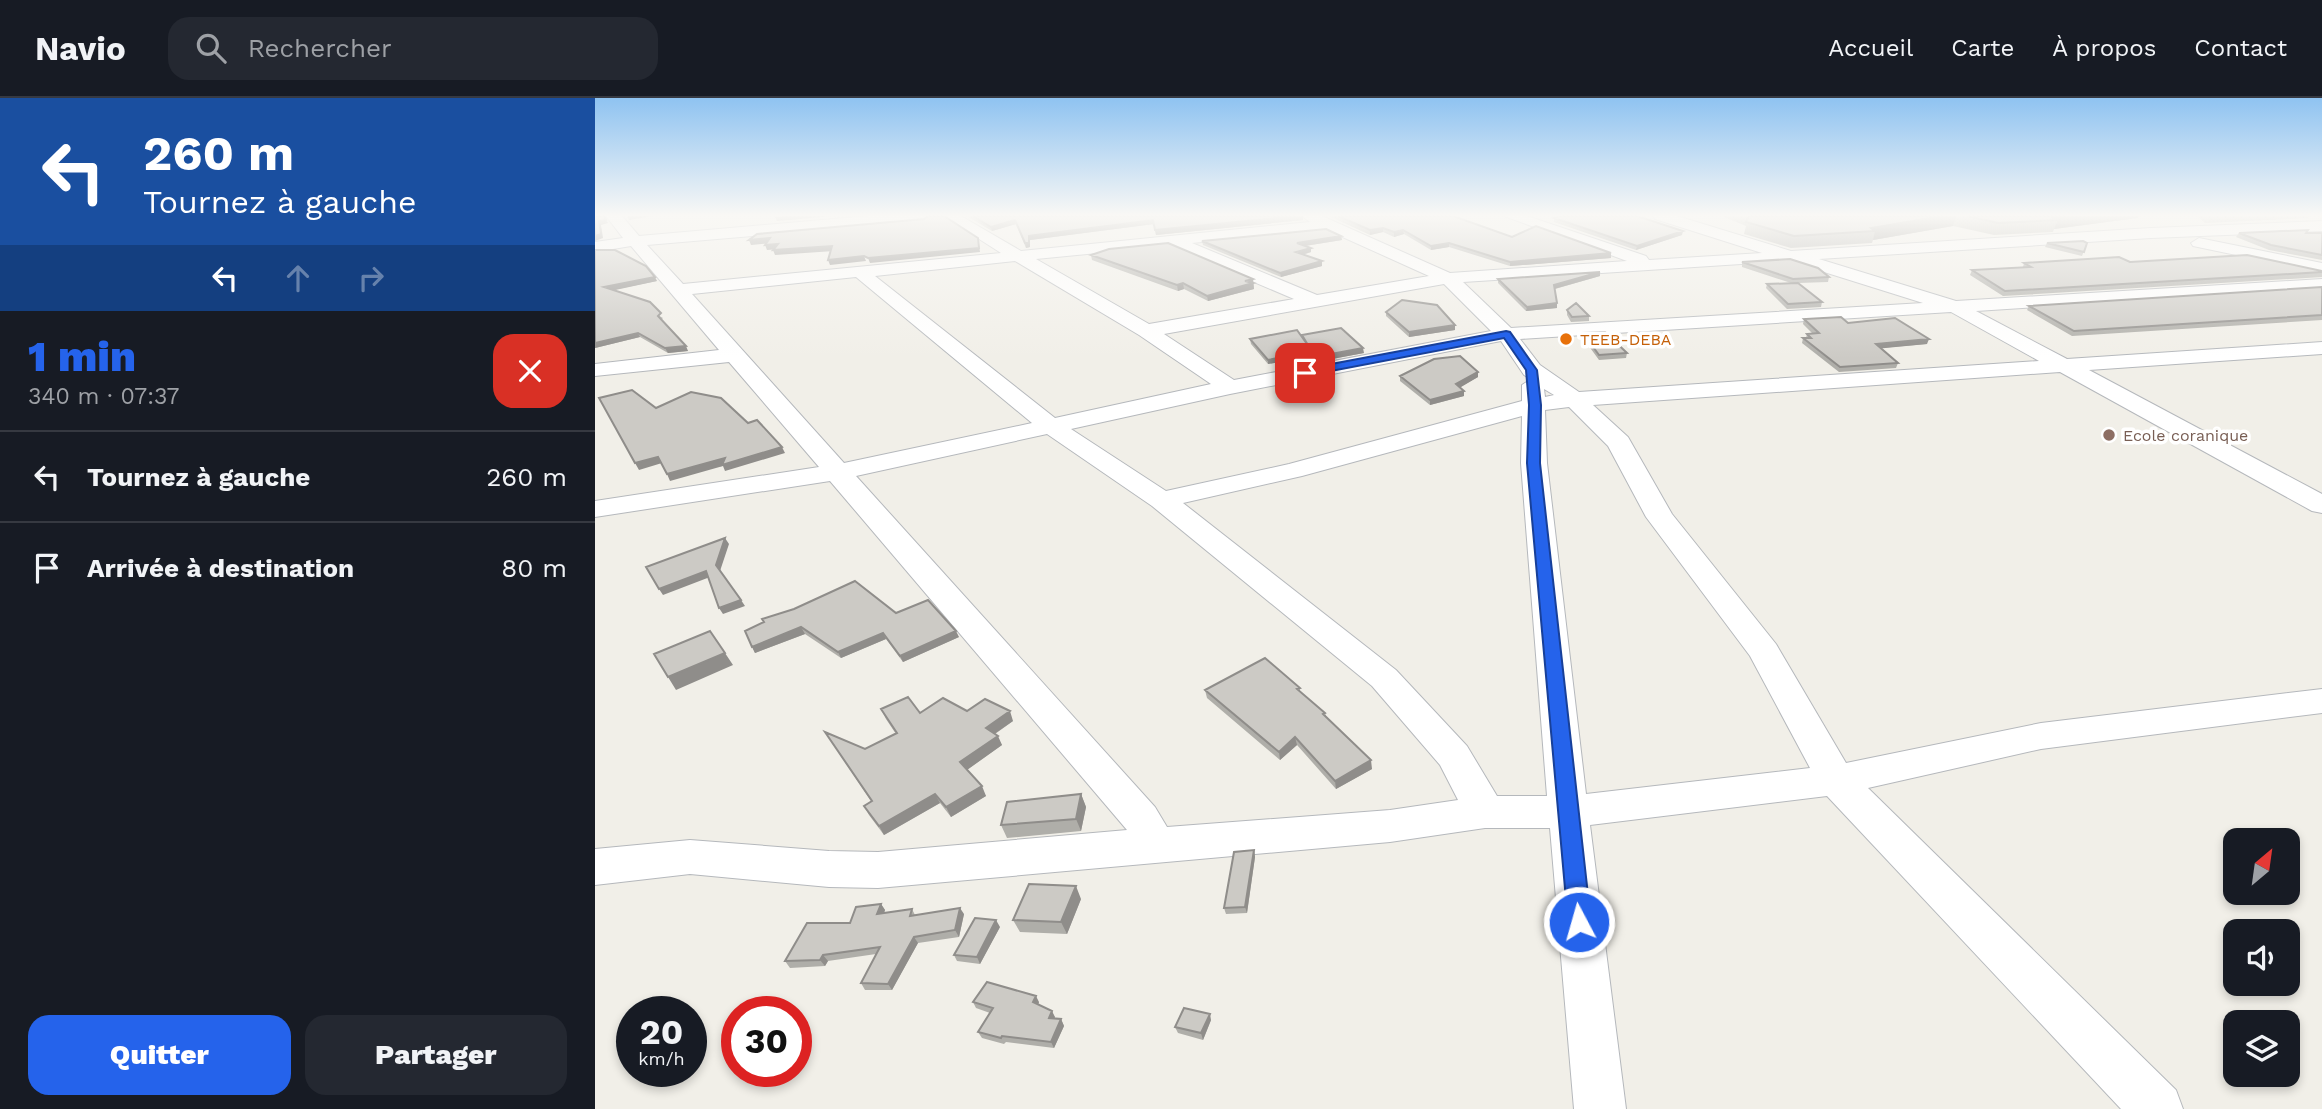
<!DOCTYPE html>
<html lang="fr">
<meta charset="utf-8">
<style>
:root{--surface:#171b24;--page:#242831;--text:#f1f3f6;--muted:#9ea1a6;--line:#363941;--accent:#2563eb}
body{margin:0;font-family:"Work Sans",sans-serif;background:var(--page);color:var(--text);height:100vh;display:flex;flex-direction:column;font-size:26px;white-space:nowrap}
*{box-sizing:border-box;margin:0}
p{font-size:23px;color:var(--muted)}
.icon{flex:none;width:38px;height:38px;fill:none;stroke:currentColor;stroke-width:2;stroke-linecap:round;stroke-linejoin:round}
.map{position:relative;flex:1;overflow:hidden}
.side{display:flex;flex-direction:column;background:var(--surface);width:595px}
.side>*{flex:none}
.guide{background:#1a4fa0;color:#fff;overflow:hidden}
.needle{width:46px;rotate:29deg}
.tools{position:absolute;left:1628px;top:730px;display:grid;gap:14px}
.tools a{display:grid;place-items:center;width:77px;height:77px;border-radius:14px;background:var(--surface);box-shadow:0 4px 10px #0003;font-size:35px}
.speed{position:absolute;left:21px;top:898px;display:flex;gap:14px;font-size:35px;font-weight:700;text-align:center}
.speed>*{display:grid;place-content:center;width:91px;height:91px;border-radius:50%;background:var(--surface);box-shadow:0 4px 10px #0003;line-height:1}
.speed small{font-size:18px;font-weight:400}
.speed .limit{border:10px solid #d22;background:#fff;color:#111}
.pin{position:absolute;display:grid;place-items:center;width:60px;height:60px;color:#fff;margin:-30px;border-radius:14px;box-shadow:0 4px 10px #0006}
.me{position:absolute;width:77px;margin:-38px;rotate:354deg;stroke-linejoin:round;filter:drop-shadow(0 0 5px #0008)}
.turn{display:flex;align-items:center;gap:24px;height:147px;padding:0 28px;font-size:32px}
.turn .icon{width:91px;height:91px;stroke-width:2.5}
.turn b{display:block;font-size:49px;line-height:60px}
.lanes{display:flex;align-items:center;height:66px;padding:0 28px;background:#0003;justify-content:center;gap:35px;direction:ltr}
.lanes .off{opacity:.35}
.round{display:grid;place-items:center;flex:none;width:74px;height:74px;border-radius:21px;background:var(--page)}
.headline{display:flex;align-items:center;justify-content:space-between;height:119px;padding:0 28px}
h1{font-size:42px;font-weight:800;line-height:52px;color:var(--accent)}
.button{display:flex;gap:14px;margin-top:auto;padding:14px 28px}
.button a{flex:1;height:80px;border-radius:21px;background:var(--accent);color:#fff;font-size:28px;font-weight:800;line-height:80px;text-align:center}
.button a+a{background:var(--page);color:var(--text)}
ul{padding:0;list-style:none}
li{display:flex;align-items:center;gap:21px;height:91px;padding:0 28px;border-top:2px solid var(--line)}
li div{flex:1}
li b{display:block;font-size:26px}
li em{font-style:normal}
header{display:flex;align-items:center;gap:42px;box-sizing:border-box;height:98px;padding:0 35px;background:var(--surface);border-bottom:2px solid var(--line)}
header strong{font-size:33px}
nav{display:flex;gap:38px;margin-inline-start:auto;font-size:24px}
.search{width:490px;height:63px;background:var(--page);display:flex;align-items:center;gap:18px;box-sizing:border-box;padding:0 24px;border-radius:21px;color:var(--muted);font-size:26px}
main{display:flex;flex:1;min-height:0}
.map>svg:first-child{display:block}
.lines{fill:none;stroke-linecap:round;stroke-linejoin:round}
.minor-casing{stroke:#b5b8bc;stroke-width:2}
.minor{fill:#fff;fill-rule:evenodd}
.wall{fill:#afaea9}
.shaded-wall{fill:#8f8d8a}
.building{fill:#cccac5;stroke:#8f8d8a;stroke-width:2}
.route{fill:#2563eb;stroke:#184099;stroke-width:2}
.food-dot{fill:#e8710a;stroke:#fff;stroke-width:2.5}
.education-dot{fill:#8d6e63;stroke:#fff;stroke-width:2.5}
.labels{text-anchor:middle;stroke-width:7;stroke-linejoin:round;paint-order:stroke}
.far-food-label{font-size:16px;fill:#c56008;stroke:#fff;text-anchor:start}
.far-education-label{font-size:16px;fill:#785e54;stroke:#fff;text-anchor:start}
</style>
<header>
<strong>Navio</strong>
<div class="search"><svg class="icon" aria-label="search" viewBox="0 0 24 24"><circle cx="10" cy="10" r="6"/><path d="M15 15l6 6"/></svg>Rechercher</div>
<nav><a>Accueil</a><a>Carte</a><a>À propos</a><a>Contact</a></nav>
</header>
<main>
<section class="side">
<div class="guide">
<div class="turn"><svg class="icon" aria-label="left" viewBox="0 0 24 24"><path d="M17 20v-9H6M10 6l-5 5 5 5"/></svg><div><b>260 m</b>Tournez à gauche</div></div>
<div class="lanes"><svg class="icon" aria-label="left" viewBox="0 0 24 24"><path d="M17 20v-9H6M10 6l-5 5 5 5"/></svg><svg class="icon off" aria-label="ahead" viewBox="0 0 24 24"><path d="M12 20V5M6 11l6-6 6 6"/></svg><svg class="icon off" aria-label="right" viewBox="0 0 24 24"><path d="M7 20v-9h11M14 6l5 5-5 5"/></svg></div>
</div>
<div class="headline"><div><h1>1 min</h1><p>340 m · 07:37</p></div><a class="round" style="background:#d93025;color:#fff"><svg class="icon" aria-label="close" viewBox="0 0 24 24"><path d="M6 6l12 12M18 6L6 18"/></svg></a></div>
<ul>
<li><svg class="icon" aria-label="left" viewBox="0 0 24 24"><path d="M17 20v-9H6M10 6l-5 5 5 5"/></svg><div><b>Tournez à gauche</b></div><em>260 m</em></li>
<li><svg class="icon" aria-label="arrive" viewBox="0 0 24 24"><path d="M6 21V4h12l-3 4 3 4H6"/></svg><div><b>Arrivée à destination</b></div><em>80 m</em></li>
</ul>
<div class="button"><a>Quitter</a><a>Partager</a></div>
</section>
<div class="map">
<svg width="1727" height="1011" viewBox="0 0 1727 1011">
<rect width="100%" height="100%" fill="#f1efe8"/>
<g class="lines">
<g class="minor-casing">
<path id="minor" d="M11,118H27L44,138L273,118H337L330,123L52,147L88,186L406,155L348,118H366L426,153L715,124L707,118H727L855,175L1032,163L909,118H932L1051,158L1054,162L1167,155L1060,121L1058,118H1082L1196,153L1556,130L1727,123V133L1556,140L1224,161L1361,203L1727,181V191L1381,213L1472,261L1727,244V256L1494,272L1727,396V415L1717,413L1465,274L998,307L1033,339L1077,416L1181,546L1251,665L1446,625L1727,591V615L1446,651L1273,690L1581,992L1588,1011H1526L1232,698L995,727L1031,1011H979L955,730H890L795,744L283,790L234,789L95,776L0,787V751L95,742L234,753L283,754L532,732L235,383L0,419V403L224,369L134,264L0,278V266L124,252L36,148L0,154V144L28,140ZM732,132L834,178L722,197L597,145ZM574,148L699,201L554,226L441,161ZM420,163L544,237L616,286L460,320L280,178ZM1194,163L1328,205L916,230L868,184ZM261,179L437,325L249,365L97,196ZM849,186L896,233L639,282L569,236ZM1356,214L1444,263L984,294L945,267L925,241ZM906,243L929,277L936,281L927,287V303L694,366L571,393L476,331L635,296ZM949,291L959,297L950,299ZM974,309L1013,348L1051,419L1155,558L1215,670L991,696L952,365L950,312ZM927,318L926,365L952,698H902L872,648L801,572L588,405L707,378ZM452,336L557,408L777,588L845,667L863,702L795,712L572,729L560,709L261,378Z
M1604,140L1727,165V175L1598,148L1596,145Z"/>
</g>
<use href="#minor" class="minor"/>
</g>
<path class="wall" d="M372,118H708V122L561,137L559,126L435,142V149L431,150L421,126L397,133Z
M734,118H858L917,139L1016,160L915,168L854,149L836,152L809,136L799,139L788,134L775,137Z
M1127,118H1544L1542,120L1459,131L1458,134L1399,137L1358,128L1278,142L1277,145L1196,150L1149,136L1151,128Z
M1602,118H1714L1713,120L1610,125Z
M959,120L1087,137L1041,152L959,124Z
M1644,135H1727V162L1674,152L1641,139Z
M746,138L747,142L710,148L716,150V154L708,157L727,168L686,179L608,147L607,143Z
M1452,145H1492L1487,158L1450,149Z
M0,152L62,183L18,192L68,220L66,222L93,253L73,255L45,239L0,250Z
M496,157L658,181L659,191L613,203L589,191L583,193L497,162Z
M1147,164L1234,179L1233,184L1203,185L1227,204L1226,209L1192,211L1171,190L1172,186L1196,185L1147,169Z
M1535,164L1727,173V179L1408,198L1375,177L1377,172L1428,169L1429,165Z
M1005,174V178L960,191L962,210L931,213L903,185V181Z
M1727,189V222L1477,238L1432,212L1434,208Z
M972,212L994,218V223L976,224L972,217Z
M791,214L860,227V232L814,239L791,218Z
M1209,221L1253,225L1332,246L1286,250L1303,265L1301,270L1244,274L1207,245L1208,240H1211L1212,236H1218L1208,226Z
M988,235L1032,255L1031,260L1004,262L988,240Z
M707,237L769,255L721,264L717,257V258L673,266L656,246L655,241L708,240Z
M883,274V279L865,289L869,293V298L835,307L805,283V278Z
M301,515L364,539L308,564L291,541L246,560L210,536L160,555L150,533Z
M705,590V594L730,615L731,618L777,671L741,691L702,647L685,662L612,600L610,592Z
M286,611L325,615L372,613L418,623L400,636L407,647L372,672L391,698L356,719L345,705L289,737L274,717L269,708L276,703L230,634L270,651L301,636L291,621Z
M486,696L491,709L486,733L412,740L406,727Z
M659,752L660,759L652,815L631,816L629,810Z
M486,801L472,836L425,834L418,822Z
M286,806L290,812L289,815L317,811L320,817L369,816L364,839L323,845L297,892H270L266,885L281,856L233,863L230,868L195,870L190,863Z
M405,829L385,866L362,863L359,857Z
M378,904H444L443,906L460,919L459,920L466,921L469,928L459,950L411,944L409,946L387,940L383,934L395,915L381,910Z
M616,922L608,942L583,935L580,929Z"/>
<path class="shaded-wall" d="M32,118H58L34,122Z
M188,118H239L182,123L180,119Z
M708,118V122L561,137L560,132Z
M1347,118H1361L1358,128L1278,142L1280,133L1276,130Z
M1470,118H1544L1542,120L1459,131L1463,122L1458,120Z
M11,122L13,125L6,127L8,140L0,143V138L4,123Z
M420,122L421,126L397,133L396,129Z
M558,122L559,126L435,142V149L431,150L430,145L434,138Z
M788,130V134L775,137V132Z
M808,132L809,136L799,139V134Z
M1088,133L1087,137L1041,152L1042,148Z
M746,138L747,142L703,149L702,145Z
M175,140L177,145L156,147L154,142Z
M383,140L385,154L275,165L273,160Z
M854,145V149L836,152V148Z
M183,146L185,151L172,152L170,147Z
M237,148L239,153L180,157L178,152Z
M716,150V154L702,158L701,154Z
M1016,155V160L915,168V164Z
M269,158L271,163L235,167L233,162Z
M727,163V168L686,179L685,175Z
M1005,174V178L959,191V187Z
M60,179L62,183L11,194L9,189Z
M658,181L659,191L613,203L612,198Z
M588,185L589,191L583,193L582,187Z
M962,205V210L931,213L932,209Z
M860,227V232L814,239V234Z
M43,235L45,239L0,250V245Z
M1334,241L1332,246L1280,251L1281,246Z
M91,248L93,253L73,255L70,250Z
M768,250L769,255L721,264L720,259Z
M717,253V258L673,266V262Z
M883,274V279L861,292V286Z
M869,293V298L835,307V302Z
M187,349L190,355L130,373L128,368L75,383L72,376L130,360Z
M63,359L67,365L44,372L40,365Z
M130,440L134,446L125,473L121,467Z
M111,473L115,479L68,497L64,491Z
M146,502L150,508L128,516L124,510Z
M206,529L210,536L160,555L157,549Z
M361,533L364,539L308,564L305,558Z
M288,535L291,541L246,560L243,554Z
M130,555L138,567L81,592L73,579Z
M415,613L418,623L395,639L391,630Z
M403,638L407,647L369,674L365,664Z
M700,639L702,647L685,662L684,654Z
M776,662L777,671L741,691L740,683Z
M387,688L391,698L356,719L351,709Z
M340,696L345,705L289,737L284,728Z
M486,696L491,709L486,733L481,721Z
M659,752L660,759L652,815L650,809Z
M481,788L486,801L472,836L466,824Z
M286,806L290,812L286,823L282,816Z
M365,810L369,816L364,839L360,832Z
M401,822L405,829L385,866L382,859Z
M319,839L323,845L297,892L293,886Z
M228,857L233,863L230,868L225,862Z
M441,898L444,904L442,910L438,904Z
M457,913L460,919L457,926L454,920Z
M615,916L616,922L608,942L606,935Z
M466,921L469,928L459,950L456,944Z"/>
<path class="building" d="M0,118H9L11,122L4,123L6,136L0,138Z
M333,118H349L383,140L384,150L273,160L269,158L233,162L237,148L178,152L183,146L170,147L175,140L154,142L162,136L329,121Z
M378,118H702L560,132L558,122L434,138V145H430L420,122L396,129Z
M743,118H858L917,139L941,128L1016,155L915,164L854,145L836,148L808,132L799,134L788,130L775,132Z
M965,118H1042L1088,133L1042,148L959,120Z
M1154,118H1347L1276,130L1280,133L1199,138L1151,124Z
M1373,118H1470L1458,120L1463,122L1403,125Z
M731,131L746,138L702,145L716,150L701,154L727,163L685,175L607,143Z
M1713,132L1711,135H1727V157L1676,147L1644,135Z
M1488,143L1492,145L1489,154L1452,145Z
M573,145L658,181L650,183L658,185L612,198L588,185L582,187L496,157L514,151Z
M0,152H20L51,168L60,179L9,189L55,204L66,215L63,218L91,248L70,250L43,235L0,245Z
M1652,157L1727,173V174L1410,193L1377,172L1436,169L1429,165L1524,159L1535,164Z
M1195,161L1223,170L1234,179L1198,181L1147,164Z
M1005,174L959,187L962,205L932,209L903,181Z
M1203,185L1227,204L1193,206L1172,186Z
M1727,189V217L1479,233L1434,208Z
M807,202L842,207L860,227L814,234L791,214Z
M981,205L994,218L977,219L972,212Z
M1246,219L1253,225L1300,220L1334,241L1281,246L1303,265L1245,269L1208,240H1216L1212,236L1224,235L1209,221Z
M746,230L768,250L720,259L707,237Z
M702,232L717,253L673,262L655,241Z
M1010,234L1032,255L1004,257L988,235Z
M865,258L883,274L861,286L869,293L835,302L805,278L839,261Z
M37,292L61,310L96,294L126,300L153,325L162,322L187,349L127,367L130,360L72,376L63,359L40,365L4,300Z
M130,440L121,467L146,502L124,510L111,473L64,491L51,469Z
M260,483L301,515L333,502L361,533L305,558L288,535L243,554L206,529L157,549L150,533L169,524L167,521L199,511Z
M115,533L130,555L73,579L59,556Z
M670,560L705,590L702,591L730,615L728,616L776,662L740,683L700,639L684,654L610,592Z
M313,599L325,615L348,600L372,613L390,601L415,613L391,630L403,638L365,664L387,688L351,709L340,696L284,728L269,708L277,703L230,634L270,651L302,635L286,611Z
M486,696L481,721L406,727L412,704Z
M659,752L650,809L629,810L639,754Z
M434,786L481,788L466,824L418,822Z
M286,806L282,816L317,811L315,818L365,810L360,832L319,839L293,886L266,885L285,849L228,857L225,862L190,863L212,825H255L261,809Z
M380,820L401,822L382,859L359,857Z
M392,884L441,898L438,904L457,913L454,920L466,921L456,944L407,938L406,940L383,934L398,910L378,904Z
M589,910L615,916L606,935L580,929Z"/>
<linearGradient id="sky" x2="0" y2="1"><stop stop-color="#8fc3f1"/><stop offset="0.45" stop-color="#f9f8f5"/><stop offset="1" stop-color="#f9f8f5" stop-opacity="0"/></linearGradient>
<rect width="1727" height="260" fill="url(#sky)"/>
<path class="route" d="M911,233L915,234L942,272L946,307L945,365L996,824L992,831L984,834L976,831L973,824L932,365L934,307L931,272L909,240L710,278L705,275L710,271Z"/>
<circle class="food-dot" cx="971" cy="241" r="7"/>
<circle class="education-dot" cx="1514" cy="337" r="7"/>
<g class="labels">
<g class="far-food-label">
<text x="985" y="247">TEEB-DEBA</text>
</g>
<g class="far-education-label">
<text x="1528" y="343">Ecole coranique</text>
</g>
</g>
</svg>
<div class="tools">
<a><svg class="needle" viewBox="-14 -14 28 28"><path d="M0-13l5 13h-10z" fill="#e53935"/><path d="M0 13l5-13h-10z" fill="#9ea1a6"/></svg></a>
<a><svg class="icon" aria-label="sound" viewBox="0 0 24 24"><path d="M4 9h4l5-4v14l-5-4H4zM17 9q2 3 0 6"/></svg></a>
<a><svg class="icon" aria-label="layers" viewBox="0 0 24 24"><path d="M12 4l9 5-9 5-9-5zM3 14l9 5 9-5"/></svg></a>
</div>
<div class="speed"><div>20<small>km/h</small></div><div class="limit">30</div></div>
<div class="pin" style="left:710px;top:275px;background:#d93025"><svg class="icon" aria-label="arrive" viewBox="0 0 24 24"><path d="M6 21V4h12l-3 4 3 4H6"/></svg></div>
<svg class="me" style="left:984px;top:824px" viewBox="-20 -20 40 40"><circle r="17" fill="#2563eb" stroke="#fff" stroke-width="3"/><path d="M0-11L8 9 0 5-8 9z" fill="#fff"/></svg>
</div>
</main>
